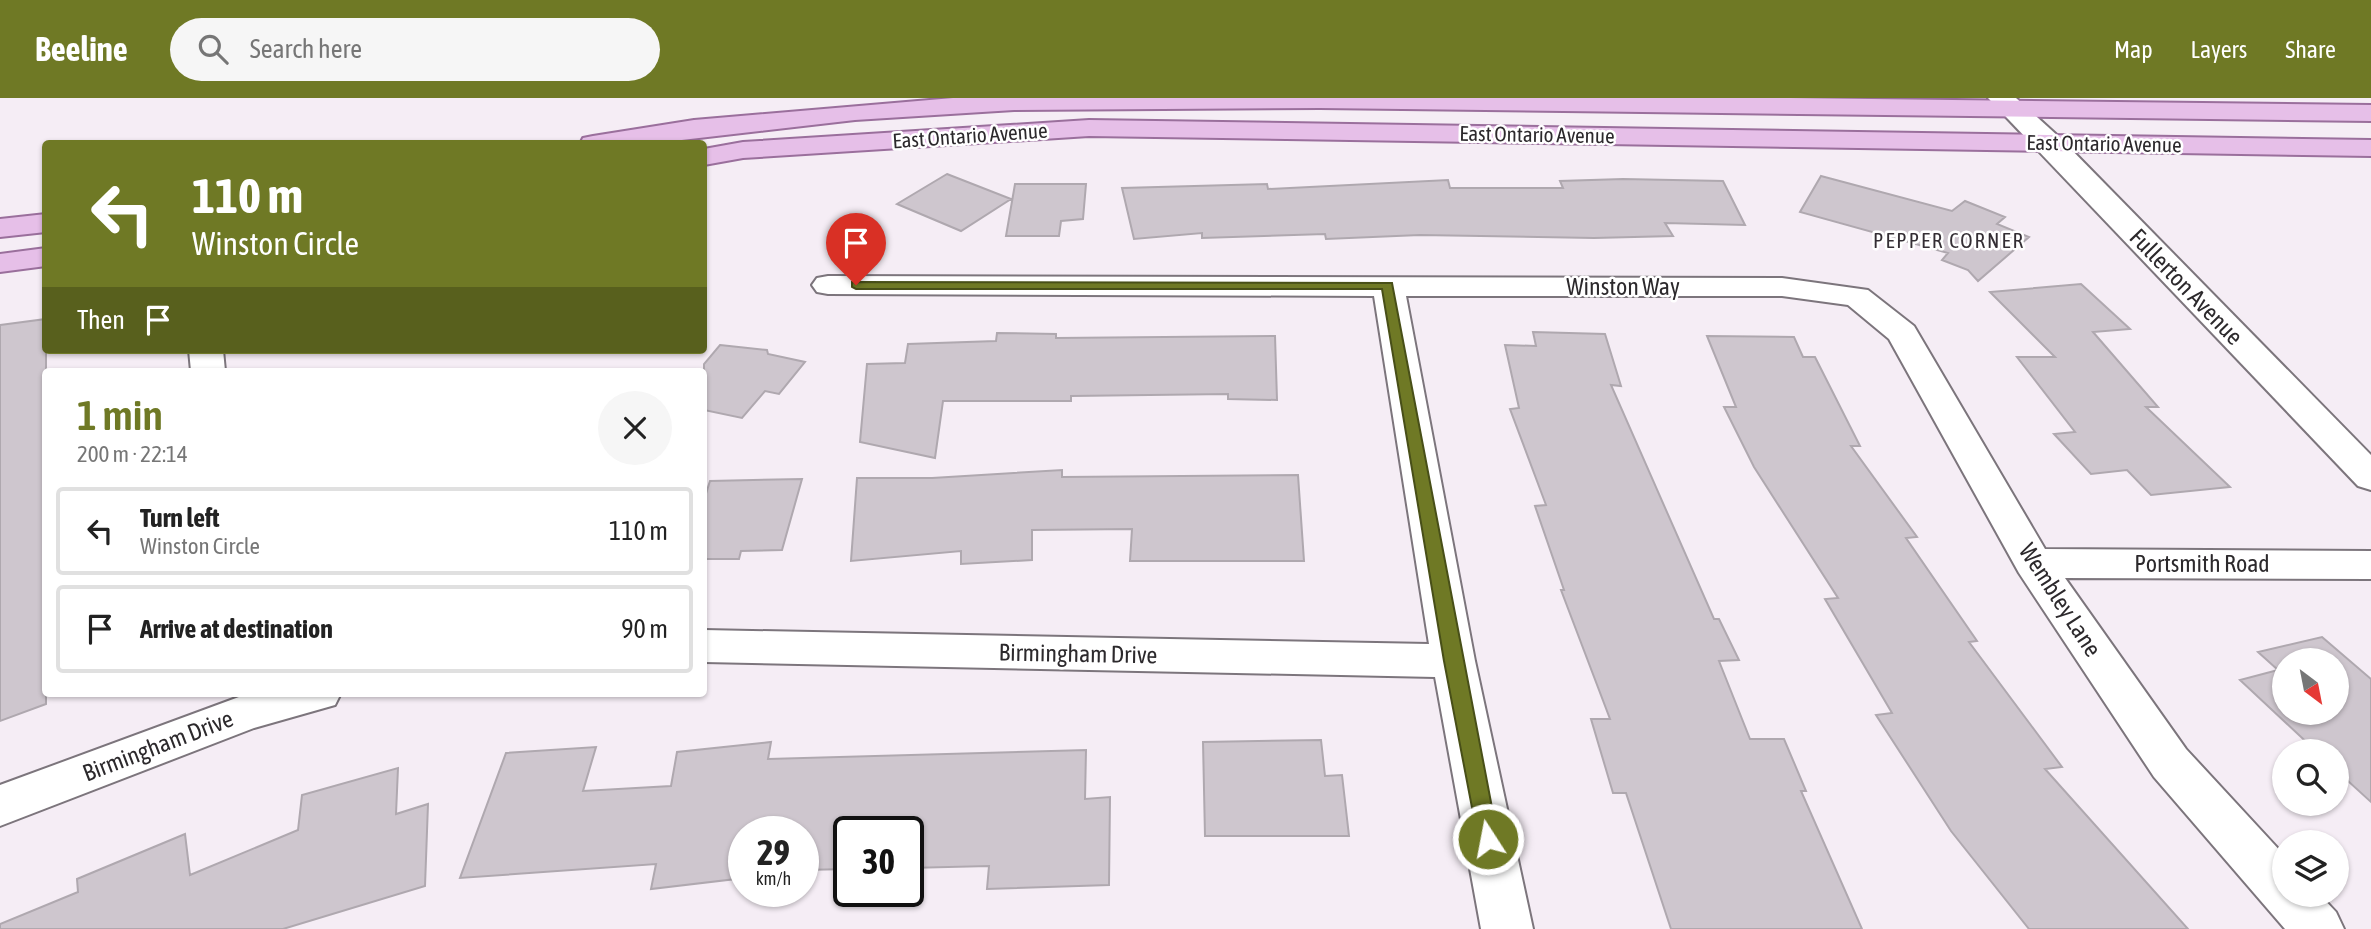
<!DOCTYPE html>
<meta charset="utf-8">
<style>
:root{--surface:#fff;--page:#f6f6f6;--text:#222;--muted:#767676;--line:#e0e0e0;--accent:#6f7925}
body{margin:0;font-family:"Asap Condensed",sans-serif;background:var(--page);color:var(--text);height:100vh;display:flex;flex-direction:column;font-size:26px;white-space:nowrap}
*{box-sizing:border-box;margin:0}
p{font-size:23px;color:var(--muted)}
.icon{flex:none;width:38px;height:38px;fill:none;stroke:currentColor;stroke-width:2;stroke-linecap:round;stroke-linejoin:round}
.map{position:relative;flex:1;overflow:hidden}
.details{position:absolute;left:42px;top:270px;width:665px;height:329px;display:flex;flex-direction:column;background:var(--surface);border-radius:7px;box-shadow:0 2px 5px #0004}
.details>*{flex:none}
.top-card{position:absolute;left:42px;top:42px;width:665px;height:214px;border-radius:7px;box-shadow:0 2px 5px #0004;background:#6f7925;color:#fff;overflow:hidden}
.needle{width:46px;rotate:148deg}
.controls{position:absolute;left:2272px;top:550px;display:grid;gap:14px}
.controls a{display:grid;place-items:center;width:77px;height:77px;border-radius:50%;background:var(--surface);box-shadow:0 2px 5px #0004;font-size:35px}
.speed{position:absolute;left:728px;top:718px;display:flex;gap:14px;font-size:35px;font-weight:700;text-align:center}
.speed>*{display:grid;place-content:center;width:91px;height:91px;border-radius:50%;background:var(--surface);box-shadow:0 2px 5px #0004;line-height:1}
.speed small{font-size:18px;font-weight:400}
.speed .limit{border:4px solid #111;border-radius:10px;background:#fff;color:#111}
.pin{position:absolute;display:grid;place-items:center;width:60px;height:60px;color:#fff;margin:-72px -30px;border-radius:50% 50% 50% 0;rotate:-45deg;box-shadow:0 0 7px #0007}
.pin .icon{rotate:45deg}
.me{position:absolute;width:77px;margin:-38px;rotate:349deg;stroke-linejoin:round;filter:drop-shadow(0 0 5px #0008)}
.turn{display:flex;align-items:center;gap:24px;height:147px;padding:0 35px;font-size:32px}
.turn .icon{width:91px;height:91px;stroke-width:2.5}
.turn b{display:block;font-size:49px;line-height:60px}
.then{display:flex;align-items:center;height:66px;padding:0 35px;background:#0003;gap:14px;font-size:26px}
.round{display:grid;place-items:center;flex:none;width:74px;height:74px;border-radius:37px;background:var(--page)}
.overview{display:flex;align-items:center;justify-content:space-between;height:119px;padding:0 35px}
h1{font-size:42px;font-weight:600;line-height:52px;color:var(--accent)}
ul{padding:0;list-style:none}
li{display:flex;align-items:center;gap:21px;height:88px;margin:0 14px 10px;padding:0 21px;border:4px solid var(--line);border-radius:7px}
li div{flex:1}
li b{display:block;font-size:26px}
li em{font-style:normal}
header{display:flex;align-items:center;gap:42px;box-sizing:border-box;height:98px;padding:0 35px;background:var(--accent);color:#fff}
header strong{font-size:33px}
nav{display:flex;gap:38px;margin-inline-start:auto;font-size:24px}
.search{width:490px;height:63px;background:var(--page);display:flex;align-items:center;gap:18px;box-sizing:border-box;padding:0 24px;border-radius:38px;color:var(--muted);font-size:26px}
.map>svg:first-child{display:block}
.building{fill:#cec6ce;stroke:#afa8af;stroke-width:2;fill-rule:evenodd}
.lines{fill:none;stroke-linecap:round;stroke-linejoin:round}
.minor-casing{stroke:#7c757c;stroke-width:4}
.secondary-casing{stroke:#7c757c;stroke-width:4}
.primary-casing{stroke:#9a6f9c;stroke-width:4}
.minor{fill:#fff;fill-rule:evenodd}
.secondary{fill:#fff;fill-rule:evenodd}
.primary{fill:#e6bfe8;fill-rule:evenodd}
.route{fill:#6f7925;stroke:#484f18;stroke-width:2}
.labels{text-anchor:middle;stroke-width:5;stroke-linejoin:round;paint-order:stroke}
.far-street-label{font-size:21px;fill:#2c292c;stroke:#fff}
.far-neighbourhood-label{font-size:21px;letter-spacing:2px;fill:#342e34;stroke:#fff}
.street-label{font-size:24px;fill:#2c292c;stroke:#fff}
</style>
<header>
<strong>Beeline</strong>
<div class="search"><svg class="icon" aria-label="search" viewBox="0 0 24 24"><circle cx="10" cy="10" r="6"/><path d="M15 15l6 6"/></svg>Search here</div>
<nav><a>Map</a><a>Layers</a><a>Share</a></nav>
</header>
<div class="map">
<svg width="2371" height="831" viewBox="0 0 2371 831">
<rect width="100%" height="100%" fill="#f5edf5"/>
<path class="building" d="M947,76L1011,101L961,133L897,106Z
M1821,78L1952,113L1965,103L2005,119L1997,126L2029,139L1978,183L1968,172L1942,162L1948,155L1800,114Z
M1623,81L1723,83L1745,127L1665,125L1673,138L1594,140L1420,137L1326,141L1325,136L1202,140V135L1134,141L1122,90L1267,86L1268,91L1448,82L1450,90H1563L1560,83Z
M1015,86H1086L1083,121L1061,123L1059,138H1006Z
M2081,186L2130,231L2093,234L2158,309H2146L2230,389L2151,397L2127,372L2091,376L2054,336L2075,334L2017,259H2055L1990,194Z
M46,221V606L0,623V227Z
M1533,234L1605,236L1621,288L1611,287L1714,521H1719L1739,562L1719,563L1750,641H1784L1806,693H1801L1862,831H1671L1626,695H1613L1591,621H1610L1561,492H1564L1535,408L1546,407L1510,311L1519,310L1505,247L1536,248Z
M997,235L1056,236V240L1275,238L1277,302L1228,301V296L1071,298V303H943L935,360L860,344L867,266L905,265L908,246L996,243Z
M1707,238L1794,239L1803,259H1815L1860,348H1851L1917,439L1906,440L1977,543L1969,544L2062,669L2045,671L2188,831H2029L1951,733L1876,617L1892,615L1825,501L1838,500L1754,369L1724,309H1736Z
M720,247L767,252L768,256L805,264L779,296L765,293L742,320L704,312V266Z
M1062,372V379L1298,377L1304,463H1130L1132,431L1032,432V462L961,466V453L851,463L857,380H932Z
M802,381L782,452L741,453L739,461H704V402L710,383Z
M2322,539L2371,581V704L2336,672V653H2316L2240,582L2278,572L2258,554ZM2284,562H2336V614H2284Z
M1321,642L1325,678L1342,677L1349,738H1205L1203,644Z
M771,644L768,661L1086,652L1085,701L1110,699L1109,787L987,791L989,768L908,770V733H849V771L803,772V733H744V780L651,791L656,766L460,780L506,655L596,649L583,693L671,688L677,654Z
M398,670L396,716L428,706L425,788L283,831H0V826L78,794L77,781L185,736L190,777L298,732L302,697Z"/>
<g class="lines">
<g class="minor-casing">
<path id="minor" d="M828,178L1782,180L1868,192L1914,228L2045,451L2371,453V481L2065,480L2186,651L2284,757V796H2319L2336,814L2344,831H2285L2154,679L2019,475L1889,241L1848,207L1782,198H1406L1475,563L1533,831H1481L1435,579L704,564V532L1429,546L1374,198L828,196L817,194L812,187L817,180Z
M189,252H223L225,273H191Z
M341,595L335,607L254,630L0,728V687L247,596Z"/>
</g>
<g class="secondary-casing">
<path id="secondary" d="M1988,0H2016L2059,39L2371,357V392L2358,388Z"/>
</g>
<g class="primary-casing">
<path id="primary" d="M953,0H1790L2371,7V23L1320,10L1014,12L855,22L647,46H580L583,40L593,38L694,22Z
M1089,22L2371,42V58L1089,38L743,60L704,67V51L743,44Z
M46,116V134L0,139V121Z
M46,150V168L0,174V156Z"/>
</g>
<use href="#minor" class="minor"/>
<use href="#secondary" class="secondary"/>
<use href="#primary" class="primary"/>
</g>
<path class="route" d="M852,184L1392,185L1498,741L1495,747L1488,750L1481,747L1478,741L1444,563L1382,191H856L852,189Z"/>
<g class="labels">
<g class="far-street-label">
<text transform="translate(1537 37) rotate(1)" y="7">East Ontario Avenue</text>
<text transform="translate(970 38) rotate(-4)" y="7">East Ontario Avenue</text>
<text transform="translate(2104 46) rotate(1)" y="7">East Ontario Avenue</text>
</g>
<g class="far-neighbourhood-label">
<text x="1949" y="150">PEPPER CORNER</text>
</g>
<g class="street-label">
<text x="1623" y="197">Winston Way</text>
<text transform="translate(2186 189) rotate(46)" y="8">Fullerton Avenue</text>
<text x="2202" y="474">Portsmith Road</text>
<text transform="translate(2060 502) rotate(57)" y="8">Wembley Lane</text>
<text transform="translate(1078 556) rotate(1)" y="8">Birmingham Drive</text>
<text transform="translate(158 648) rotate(-21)" y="8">Birmingham Drive</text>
</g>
</g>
</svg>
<div class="controls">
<a><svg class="needle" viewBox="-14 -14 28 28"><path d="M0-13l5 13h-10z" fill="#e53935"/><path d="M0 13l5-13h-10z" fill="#767676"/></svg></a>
<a><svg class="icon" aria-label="search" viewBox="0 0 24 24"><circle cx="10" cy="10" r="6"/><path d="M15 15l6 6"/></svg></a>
<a><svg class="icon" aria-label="layers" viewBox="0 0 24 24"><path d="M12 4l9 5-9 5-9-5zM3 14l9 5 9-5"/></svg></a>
</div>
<div class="speed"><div>29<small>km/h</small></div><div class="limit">30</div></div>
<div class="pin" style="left:856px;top:187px;background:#d93025"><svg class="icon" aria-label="arrive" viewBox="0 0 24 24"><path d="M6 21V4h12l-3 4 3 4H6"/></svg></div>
<svg class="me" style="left:1488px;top:741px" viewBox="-20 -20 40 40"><circle r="17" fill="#6f7925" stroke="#fff" stroke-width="3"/><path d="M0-11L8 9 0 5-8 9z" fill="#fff"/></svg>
<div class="top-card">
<div class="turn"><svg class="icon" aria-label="left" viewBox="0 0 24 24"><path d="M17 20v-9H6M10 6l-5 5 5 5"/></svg><div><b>110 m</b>Winston Circle</div></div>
<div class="then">Then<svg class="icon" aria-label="arrive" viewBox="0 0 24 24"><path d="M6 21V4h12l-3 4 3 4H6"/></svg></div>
</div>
<section class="details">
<div class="overview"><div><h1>1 min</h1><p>200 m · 22:14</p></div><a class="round"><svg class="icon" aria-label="close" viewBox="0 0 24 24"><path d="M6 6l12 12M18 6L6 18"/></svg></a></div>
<ul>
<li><svg class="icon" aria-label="left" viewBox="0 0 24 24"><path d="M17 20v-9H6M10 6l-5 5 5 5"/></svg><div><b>Turn left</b><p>Winston Circle</p></div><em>110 m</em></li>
<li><svg class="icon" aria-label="arrive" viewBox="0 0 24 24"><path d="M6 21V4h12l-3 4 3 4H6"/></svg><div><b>Arrive at destination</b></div><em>90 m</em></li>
</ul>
</section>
</div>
